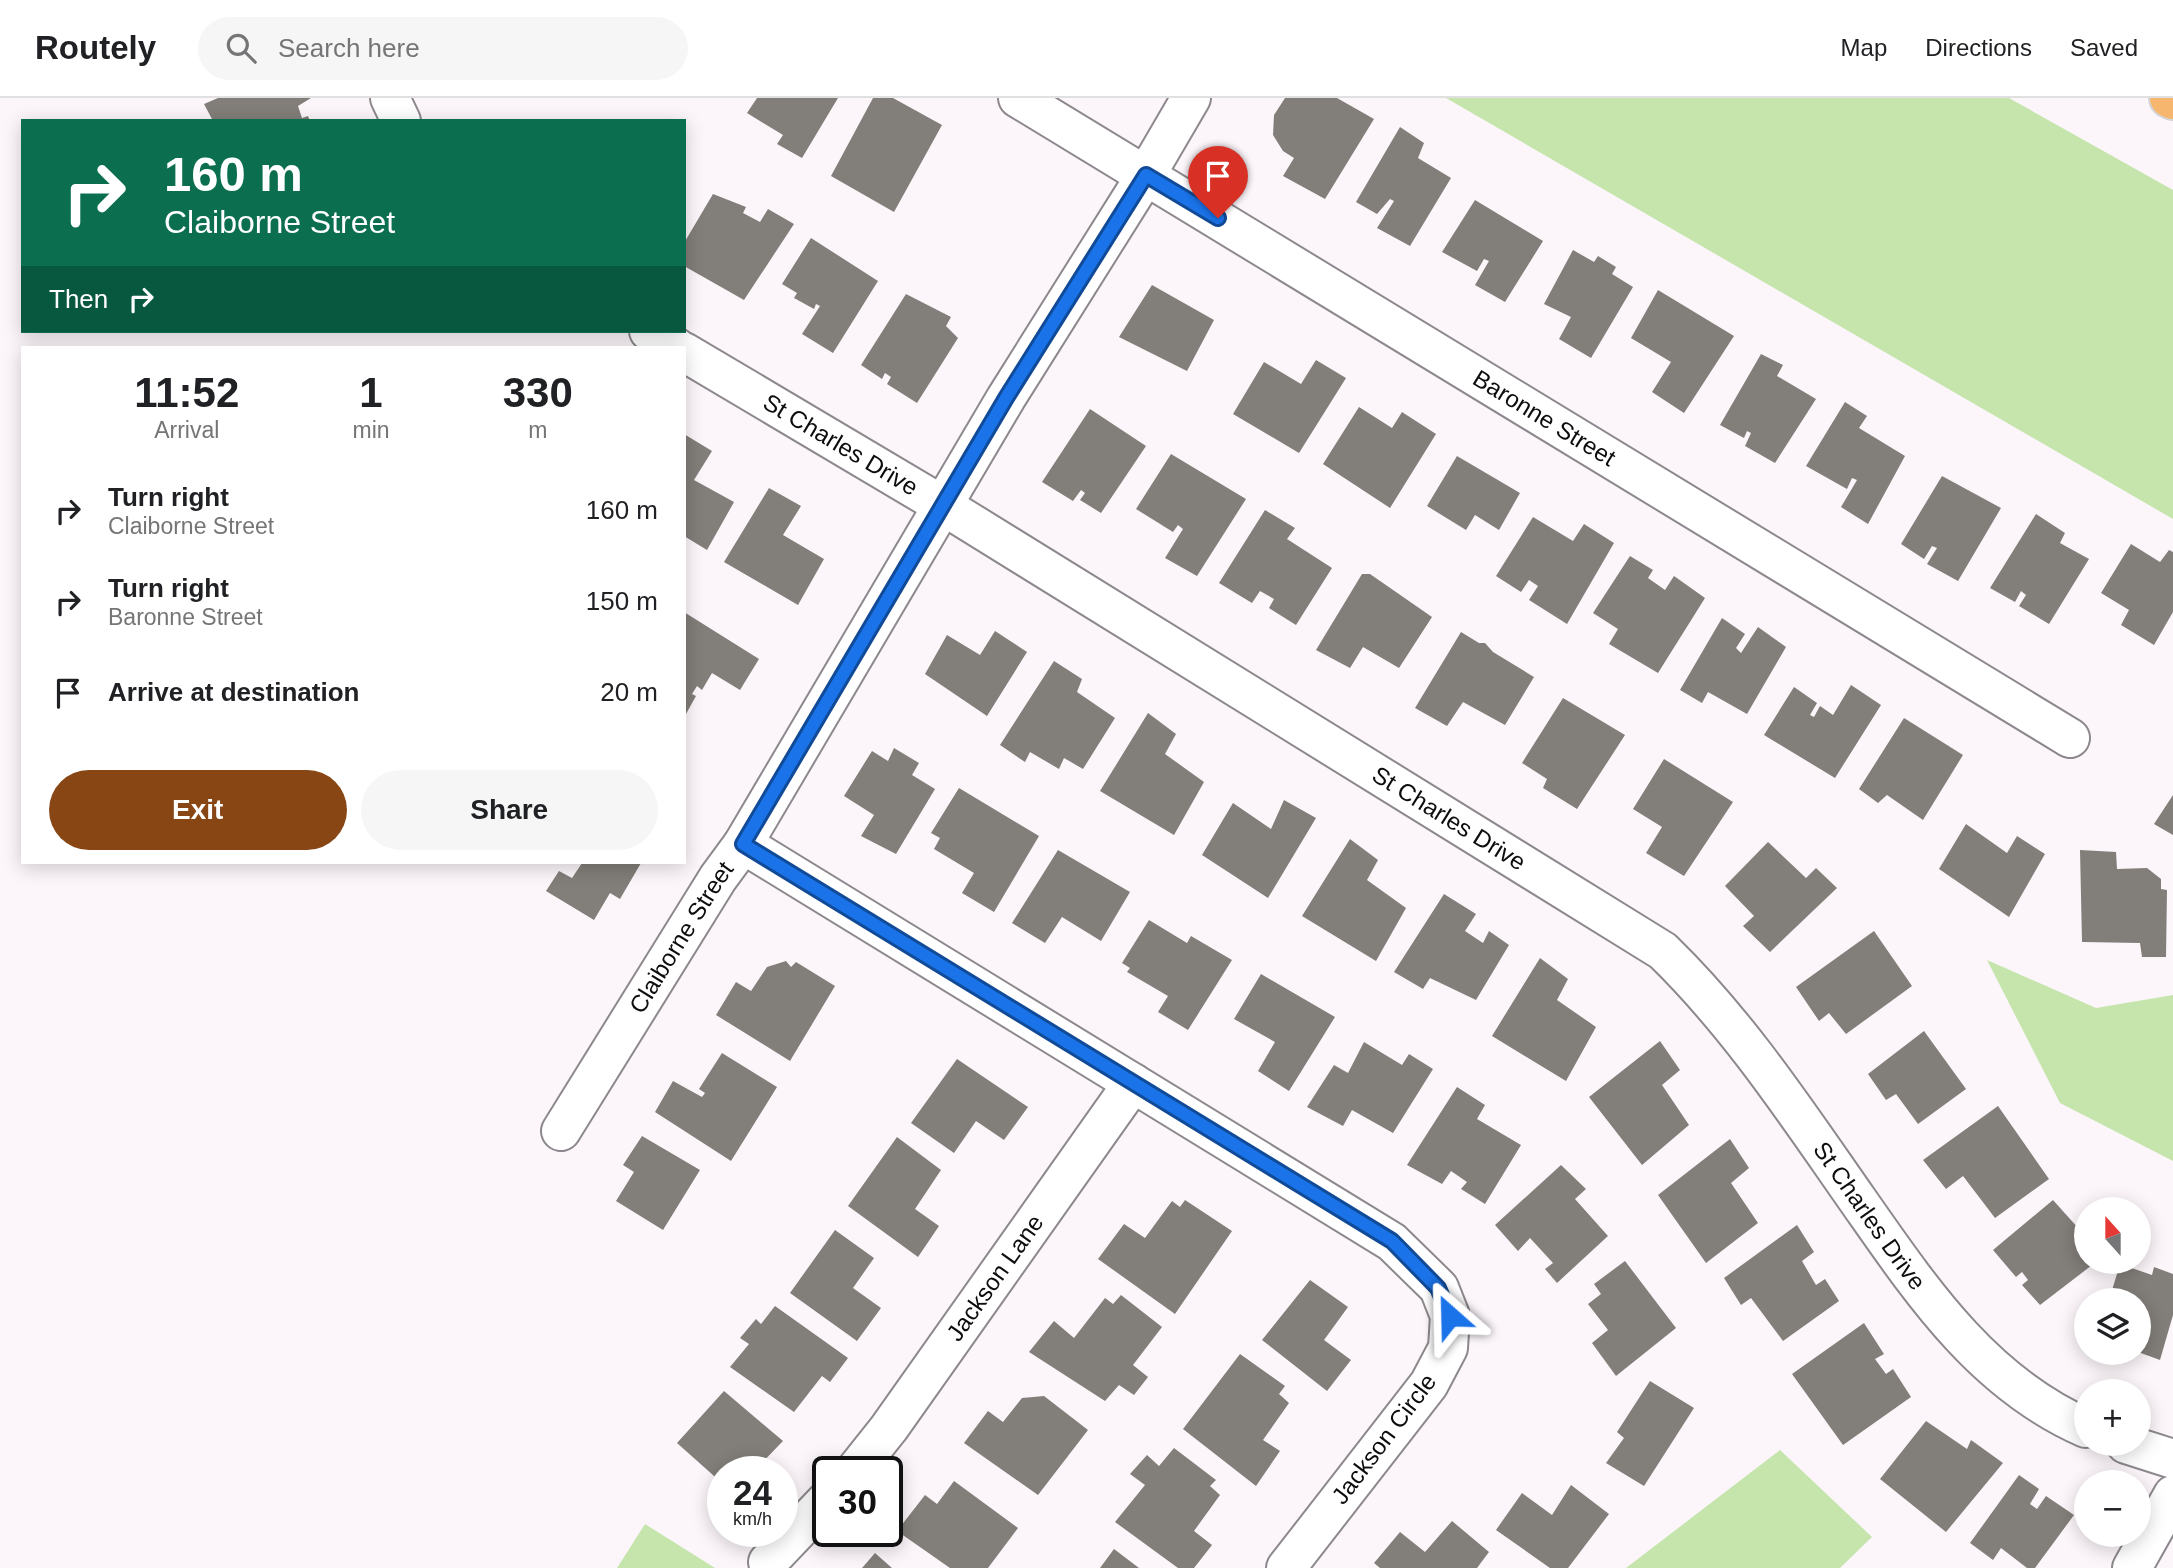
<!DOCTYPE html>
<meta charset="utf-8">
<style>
:root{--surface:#fff;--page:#f6f6f6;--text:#202124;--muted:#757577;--line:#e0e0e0;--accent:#884615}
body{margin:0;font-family:Helvetica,sans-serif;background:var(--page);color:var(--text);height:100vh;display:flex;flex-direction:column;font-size:26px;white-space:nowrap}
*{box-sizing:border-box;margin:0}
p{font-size:23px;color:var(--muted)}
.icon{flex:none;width:38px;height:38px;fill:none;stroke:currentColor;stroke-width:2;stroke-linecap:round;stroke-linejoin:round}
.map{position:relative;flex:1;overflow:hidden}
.sheet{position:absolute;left:21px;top:248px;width:665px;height:518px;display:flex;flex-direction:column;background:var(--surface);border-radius:0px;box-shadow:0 4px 18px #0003}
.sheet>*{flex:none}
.guide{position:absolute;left:21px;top:21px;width:665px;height:214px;border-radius:0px;box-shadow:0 4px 18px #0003;background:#0b6e4f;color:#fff;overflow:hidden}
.needle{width:46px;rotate:339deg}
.buttons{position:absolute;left:2074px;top:1099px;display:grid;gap:14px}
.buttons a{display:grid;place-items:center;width:77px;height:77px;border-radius:50%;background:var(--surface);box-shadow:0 4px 18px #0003;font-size:35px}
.speed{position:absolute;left:707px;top:1358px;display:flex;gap:14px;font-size:35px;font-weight:700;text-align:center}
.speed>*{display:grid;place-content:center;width:91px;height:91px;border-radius:50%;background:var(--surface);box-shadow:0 4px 18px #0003;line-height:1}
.speed small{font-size:18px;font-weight:400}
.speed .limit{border:4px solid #111;border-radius:10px;background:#fff;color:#111}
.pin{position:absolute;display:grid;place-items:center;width:60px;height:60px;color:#fff;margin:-72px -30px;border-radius:50% 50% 50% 0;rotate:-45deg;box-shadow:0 0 7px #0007}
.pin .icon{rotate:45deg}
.me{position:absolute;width:77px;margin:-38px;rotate:335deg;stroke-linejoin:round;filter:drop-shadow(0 0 5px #0008)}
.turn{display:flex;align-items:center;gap:24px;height:147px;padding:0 28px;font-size:32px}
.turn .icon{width:91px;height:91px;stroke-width:2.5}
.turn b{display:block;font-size:49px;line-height:60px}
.then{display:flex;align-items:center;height:66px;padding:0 28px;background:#0003;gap:14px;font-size:26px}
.eta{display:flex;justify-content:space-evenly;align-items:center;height:119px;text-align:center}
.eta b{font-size:42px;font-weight:600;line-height:49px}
.action{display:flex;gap:14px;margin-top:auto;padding:14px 28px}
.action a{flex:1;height:80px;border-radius:42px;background:var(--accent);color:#fff;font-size:28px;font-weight:600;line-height:80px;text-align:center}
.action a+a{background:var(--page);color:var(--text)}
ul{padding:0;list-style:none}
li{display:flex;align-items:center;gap:21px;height:91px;padding:0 28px}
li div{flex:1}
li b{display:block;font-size:26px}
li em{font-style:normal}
header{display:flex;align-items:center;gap:42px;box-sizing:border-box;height:98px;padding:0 35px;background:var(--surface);border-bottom:2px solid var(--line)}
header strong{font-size:33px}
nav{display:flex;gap:38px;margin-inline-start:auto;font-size:24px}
.search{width:490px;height:63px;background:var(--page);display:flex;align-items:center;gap:18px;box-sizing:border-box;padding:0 24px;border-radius:38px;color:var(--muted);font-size:26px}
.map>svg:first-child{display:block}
.green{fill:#c5e5ac}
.building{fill:#827e79}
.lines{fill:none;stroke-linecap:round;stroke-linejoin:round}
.minor-casing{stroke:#8d888d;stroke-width:42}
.major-casing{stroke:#d4d3d3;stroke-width:42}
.minor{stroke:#fff;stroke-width:38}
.major{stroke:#f7b66e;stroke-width:38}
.route-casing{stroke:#114b97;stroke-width:18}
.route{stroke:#1a73e8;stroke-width:12}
.labels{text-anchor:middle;stroke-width:5;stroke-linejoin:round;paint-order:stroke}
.street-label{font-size:24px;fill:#0e0c0d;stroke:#fff}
</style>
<header>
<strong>Routely</strong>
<div class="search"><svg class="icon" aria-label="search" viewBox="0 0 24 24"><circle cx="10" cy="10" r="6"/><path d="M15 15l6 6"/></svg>Search here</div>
<nav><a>Map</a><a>Directions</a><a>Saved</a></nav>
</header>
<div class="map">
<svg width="2173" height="1470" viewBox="0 0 2173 1470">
<rect width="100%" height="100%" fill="#fcf6fb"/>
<path class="green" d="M1446,0H2009L2173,92V421Z
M1987,862L2096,910L2173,897V1063L2060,1005Z
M1780,1352L1872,1439L1840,1470H1626Z
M645,1426L715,1470H617Z"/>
<path class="building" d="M218,0H311L298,8L302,20L308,18L310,23H213L204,6Z
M757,0H838L802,60L777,46L783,37L747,15Z
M873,0H893L942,27L894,114L831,78Z
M1285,0H1337L1374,21L1325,101L1283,78L1294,60L1283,53L1273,37L1274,17Z
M1400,29L1424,45L1418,60L1451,80L1410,148L1377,130L1394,103L1390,101L1377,116L1356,104Z
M713,96L746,109L743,115L760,124L768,111L794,126L744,202L684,168V145Z
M1475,102L1543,143L1505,204L1475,187L1489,163L1484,161L1477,173L1442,154Z
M811,140L878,183L833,255L802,236L820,208L816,206L814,211L794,200L797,195L782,186Z
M1573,152L1594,164L1598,158L1616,169L1612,176L1633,189L1591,260L1559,241L1571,219L1544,206Z
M1152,187L1214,222L1187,273L1119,239Z
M1658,192L1734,238L1684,315L1652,294L1671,264L1631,240Z
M906,196L951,219L946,228L958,240L917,305L887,286L891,279L885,275L882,281L861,267Z
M1761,256L1783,267L1777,278L1816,301L1775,365L1745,348L1751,335L1747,333L1744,340L1720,327Z
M1316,262L1346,280L1299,355L1233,316L1264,264L1301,286Z
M1845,304L1867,318L1859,330L1905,358L1868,426L1841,409L1857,382L1852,380L1847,391L1806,368Z
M1359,309L1392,330L1402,314L1436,336L1390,410L1323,366Z
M1090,311L1146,348L1101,415L1080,402L1085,395L1081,392L1073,403L1042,384Z
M684,336L712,353L694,382L734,404L707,452L684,438Z
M1171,356L1246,401L1197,478L1165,460L1183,431L1178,427L1173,434L1136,411Z
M1457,358L1520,395L1499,432L1475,417L1466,432L1427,408Z
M1942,378L2001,410L1958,483L1927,466L1937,450L1932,448L1924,461L1901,446Z
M769,390L801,408L783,437L824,461L798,507L724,464Z
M1265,412L1295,430L1287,441L1332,470L1296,527L1269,510L1274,501L1260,493L1252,505L1219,485Z
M2036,416L2065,435L2060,445L2089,461L2049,526L2019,508L2026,497L2021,493L2015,504L1990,490Z
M1533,419L1573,443L1584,426L1614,445L1567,526L1529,502L1538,488L1529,482L1521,494L1496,478Z
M2131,446L2160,464L2169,452L2173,454V514L2154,547L2121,527L2129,512L2101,495Z
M1630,458L1653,472L1648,480L1665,492L1674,478L1705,500L1658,575L1609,546L1618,531L1593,515Z
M1362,476H1370L1432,519L1399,570L1363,549L1350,570L1316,552Z
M684,514L759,561L740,592L712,575L702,592L697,588L692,596L696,598L686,616Z
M1722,520L1745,536L1736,550L1741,555L1758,529L1786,549L1747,616L1708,594L1702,605L1680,592Z
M995,533L1027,554L987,618L925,576L947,537L980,557Z
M1461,534L1479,545H1485L1493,554L1534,579L1505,627L1463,604L1447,628L1415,610Z
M1054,563L1082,581L1077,594L1115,620L1083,671L1064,660L1059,671L1030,654L1025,664L1000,647Z
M1851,587L1881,607L1835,680L1764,637L1794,589L1817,605L1810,617L1814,619L1820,608L1833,617Z
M1563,600L1625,637L1577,711L1543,690L1547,681L1522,665Z
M1148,615L1176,636L1165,656L1204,684L1174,737L1100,693Z
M1904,620L1963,657L1923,722L1887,697L1878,705L1859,691Z
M894,650L919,665L912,677L935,691L896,756L861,738L874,717L844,698L872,653L888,663Z
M1664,661L1733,704L1684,778L1646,755L1662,729L1633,711Z
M959,690L1039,738L994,814L962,795L974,775L934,751L940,740L931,735Z
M2173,697V737L2154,726Z
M1284,702L1316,720L1268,800L1202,757L1233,705L1271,731Z
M1966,726L2007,755L2017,738L2045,756L2009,819L1939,771Z
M1350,741L1378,762L1367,782L1406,810L1376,863L1302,818Z
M1768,744L1806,780L1816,770L1837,790L1770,854L1743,828L1754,818L1725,788Z
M1058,752L1130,794L1101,843L1062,819L1045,845L1012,825Z
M2080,752L2116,754L2117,771L2147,770L2161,781V791L2167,792L2166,859H2142L2140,845L2082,844Z
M582,765H641L620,801L610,795L594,822L546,793L559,773L572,780Z
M1444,796L1476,816L1465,833L1483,845L1489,833L1509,847L1476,902L1430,880L1423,891L1394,874Z
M1149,822L1187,845L1191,838L1232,862L1188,932L1158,914L1168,898L1127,874L1130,870L1122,865Z
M1874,833L1912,888L1846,936L1829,915L1819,923L1796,889Z
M1540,860L1568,881L1557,902L1596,929L1566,983L1492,938Z
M786,863L791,869L796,864L835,888L790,963L716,917L736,884L751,893L767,869Z
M1261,876L1335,919L1289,993L1258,973L1275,944L1234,921Z
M1924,933L1966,991L1918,1026L1896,996L1886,1002L1868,976Z
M1660,943L1680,972L1662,987L1689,1027L1642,1067L1589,999Z
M1364,944L1402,967L1409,956L1433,971L1393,1035L1352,1012L1343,1028L1307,1009L1334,967L1348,975Z
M722,955L777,989L731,1063L655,1014L673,983L702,999L705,995L699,991Z
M957,961L1028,1009L1004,1042L976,1023L954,1055L911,1025Z
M1457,989L1485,1007L1477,1021L1521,1047L1485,1106L1461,1091L1467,1084L1451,1073L1442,1086L1407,1067Z
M1998,1008L2049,1081L1995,1120L1963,1078L1946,1091L1923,1062Z
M642,1038L700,1072L663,1132L616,1103L634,1074L623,1067Z
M897,1039L941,1072L915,1111L939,1128L918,1159L848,1108Z
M1730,1041L1749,1070L1731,1085L1758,1125L1706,1165L1658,1097Z
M1561,1067L1586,1091L1575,1101L1608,1138L1557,1185L1545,1171L1553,1165L1530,1140L1518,1153L1495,1127Z
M1185,1102L1232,1133L1175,1216L1098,1161L1124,1126L1145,1140L1172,1103L1180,1109Z
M2053,1102L2079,1131L2086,1126V1164H2096L2040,1207L2022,1187L2028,1182L2022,1174L2016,1179L1993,1152Z
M1797,1127L1814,1154L1802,1163L1816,1187L1825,1181L1839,1203L1783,1243L1751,1200L1741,1207L1724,1180Z
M835,1132L874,1160L853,1190L881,1210L857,1243L790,1195Z
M1625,1163L1676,1230L1616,1278L1592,1245L1608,1232L1588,1206L1601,1196L1594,1186Z
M2120,1166L2152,1177L2154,1169L2173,1176V1217L2160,1262L2138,1254V1202H2109Z
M1310,1182L1348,1209L1324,1242L1351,1262L1327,1293L1262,1242Z
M1121,1197L1162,1229L1133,1267L1148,1279L1134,1297L1119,1287L1105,1303L1029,1254L1054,1223L1074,1240L1105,1200L1113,1206Z
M775,1208L848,1260L830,1284L822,1278L794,1314L730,1269L749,1246L740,1240L756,1221L761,1226Z
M1864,1225L1884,1256L1875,1261L1886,1276L1893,1271L1911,1299L1843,1347L1792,1276Z
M1240,1256L1285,1288L1279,1296L1289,1305L1263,1342L1280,1353L1256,1388L1183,1331Z
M1650,1283L1694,1310L1644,1388L1606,1365L1624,1340L1617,1334Z
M724,1293L783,1343L758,1369L750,1362L739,1374H723V1386L677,1345Z
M1044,1298L1088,1332L1038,1397L964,1345L988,1313L1003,1324L1022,1300Z
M1926,1323L1967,1351L1971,1342L2003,1365L1946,1434L1880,1381Z
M1174,1350L1216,1382L1210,1388L1220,1397L1194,1433L1212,1447L1194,1470H1178L1115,1424L1145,1387L1130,1376L1147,1357L1159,1368Z
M2019,1377L2039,1391L2030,1406L2037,1411L2046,1398L2074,1417L2035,1470H2027L2001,1450L1993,1462L1970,1445Z
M954,1383L1018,1430L988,1470H950L897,1433L925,1397L937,1406Z
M1571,1387L1609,1416L1568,1470H1550L1496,1432L1522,1395L1552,1417Z
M1452,1423L1489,1454L1477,1470H1380L1374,1465L1400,1434L1425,1454Z
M1114,1451L1139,1470H1100Z
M875,1455L892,1470H862Z"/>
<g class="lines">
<g class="minor-casing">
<g id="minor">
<path d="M390,0L401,23"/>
<path id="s1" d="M1018,0L2070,640"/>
<path d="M649,233L677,250"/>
<path id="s2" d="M684,254L942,407L1663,853C1740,928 1798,1017 1859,1104C1922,1194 1983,1285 2086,1330"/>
<path d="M743,746L1392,1144L1439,1190L1450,1218L1448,1250L1429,1286L1286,1470"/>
<path id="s3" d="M561,1033L718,780L743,746L1006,300L1146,77L1191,0"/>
<path d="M2126,1346L2173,1361"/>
<path id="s4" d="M854,1374L889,1330L1133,985"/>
<path d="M768,1464L828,1401"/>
<path d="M2132,1470L2173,1397"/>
</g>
</g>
<g class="major-casing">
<path id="major" d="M2169,0L2173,2"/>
</g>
<use href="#minor" class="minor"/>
<use href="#major" class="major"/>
</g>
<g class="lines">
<g class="route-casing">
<path id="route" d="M1218,120L1146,77L1006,300L743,746L1392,1143L1438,1190L1450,1218"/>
</g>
<use href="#route" class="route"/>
</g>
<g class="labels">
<g class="street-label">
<text dy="8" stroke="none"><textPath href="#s1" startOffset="616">Baronne Street</textPath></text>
<text dy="8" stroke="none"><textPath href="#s2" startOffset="182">St Charles Drive</textPath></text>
<text dy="8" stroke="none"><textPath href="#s2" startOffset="896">St Charles Drive</textPath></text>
<text dy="8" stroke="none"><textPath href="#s3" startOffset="228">Claiborne Street</textPath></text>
<text dy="8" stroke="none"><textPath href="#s2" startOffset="1484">St Charles Drive</textPath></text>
<text dy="8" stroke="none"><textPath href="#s4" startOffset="240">Jackson Lane</textPath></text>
<text transform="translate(1384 1341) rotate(-53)" y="8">Jackson Circle</text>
</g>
</g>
</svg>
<div class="buttons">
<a><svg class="needle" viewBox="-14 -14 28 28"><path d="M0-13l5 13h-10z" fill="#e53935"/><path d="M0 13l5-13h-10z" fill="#757577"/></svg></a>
<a><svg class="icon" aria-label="layers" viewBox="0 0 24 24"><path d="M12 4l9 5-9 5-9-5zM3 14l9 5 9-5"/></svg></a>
<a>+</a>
<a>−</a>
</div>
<div class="speed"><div>24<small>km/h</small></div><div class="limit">30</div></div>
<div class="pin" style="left:1218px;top:120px;background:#d93025"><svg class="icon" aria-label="arrive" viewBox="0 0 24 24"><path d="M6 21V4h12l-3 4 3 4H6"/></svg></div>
<svg class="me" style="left:1450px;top:1218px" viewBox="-20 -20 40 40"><path d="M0-17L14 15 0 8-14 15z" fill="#1a73e8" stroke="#fff" stroke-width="4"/></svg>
<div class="guide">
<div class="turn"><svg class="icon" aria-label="right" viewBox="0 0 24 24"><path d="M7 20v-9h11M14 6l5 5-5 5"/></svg><div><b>160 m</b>Claiborne Street</div></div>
<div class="then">Then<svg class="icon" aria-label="right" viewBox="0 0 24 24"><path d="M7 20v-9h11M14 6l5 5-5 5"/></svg></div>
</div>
<section class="sheet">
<div class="eta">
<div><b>11:52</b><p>Arrival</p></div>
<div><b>1</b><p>min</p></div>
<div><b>330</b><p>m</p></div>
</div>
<ul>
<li><svg class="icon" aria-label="right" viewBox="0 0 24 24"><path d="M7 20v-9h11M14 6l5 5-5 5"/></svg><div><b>Turn right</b><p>Claiborne Street</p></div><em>160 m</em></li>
<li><svg class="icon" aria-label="right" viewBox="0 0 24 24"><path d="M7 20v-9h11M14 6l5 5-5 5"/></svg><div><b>Turn right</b><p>Baronne Street</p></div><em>150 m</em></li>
<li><svg class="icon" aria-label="arrive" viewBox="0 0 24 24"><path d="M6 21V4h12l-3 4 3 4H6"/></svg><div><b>Arrive at destination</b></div><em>20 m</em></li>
</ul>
<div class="action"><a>Exit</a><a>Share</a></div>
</section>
</div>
